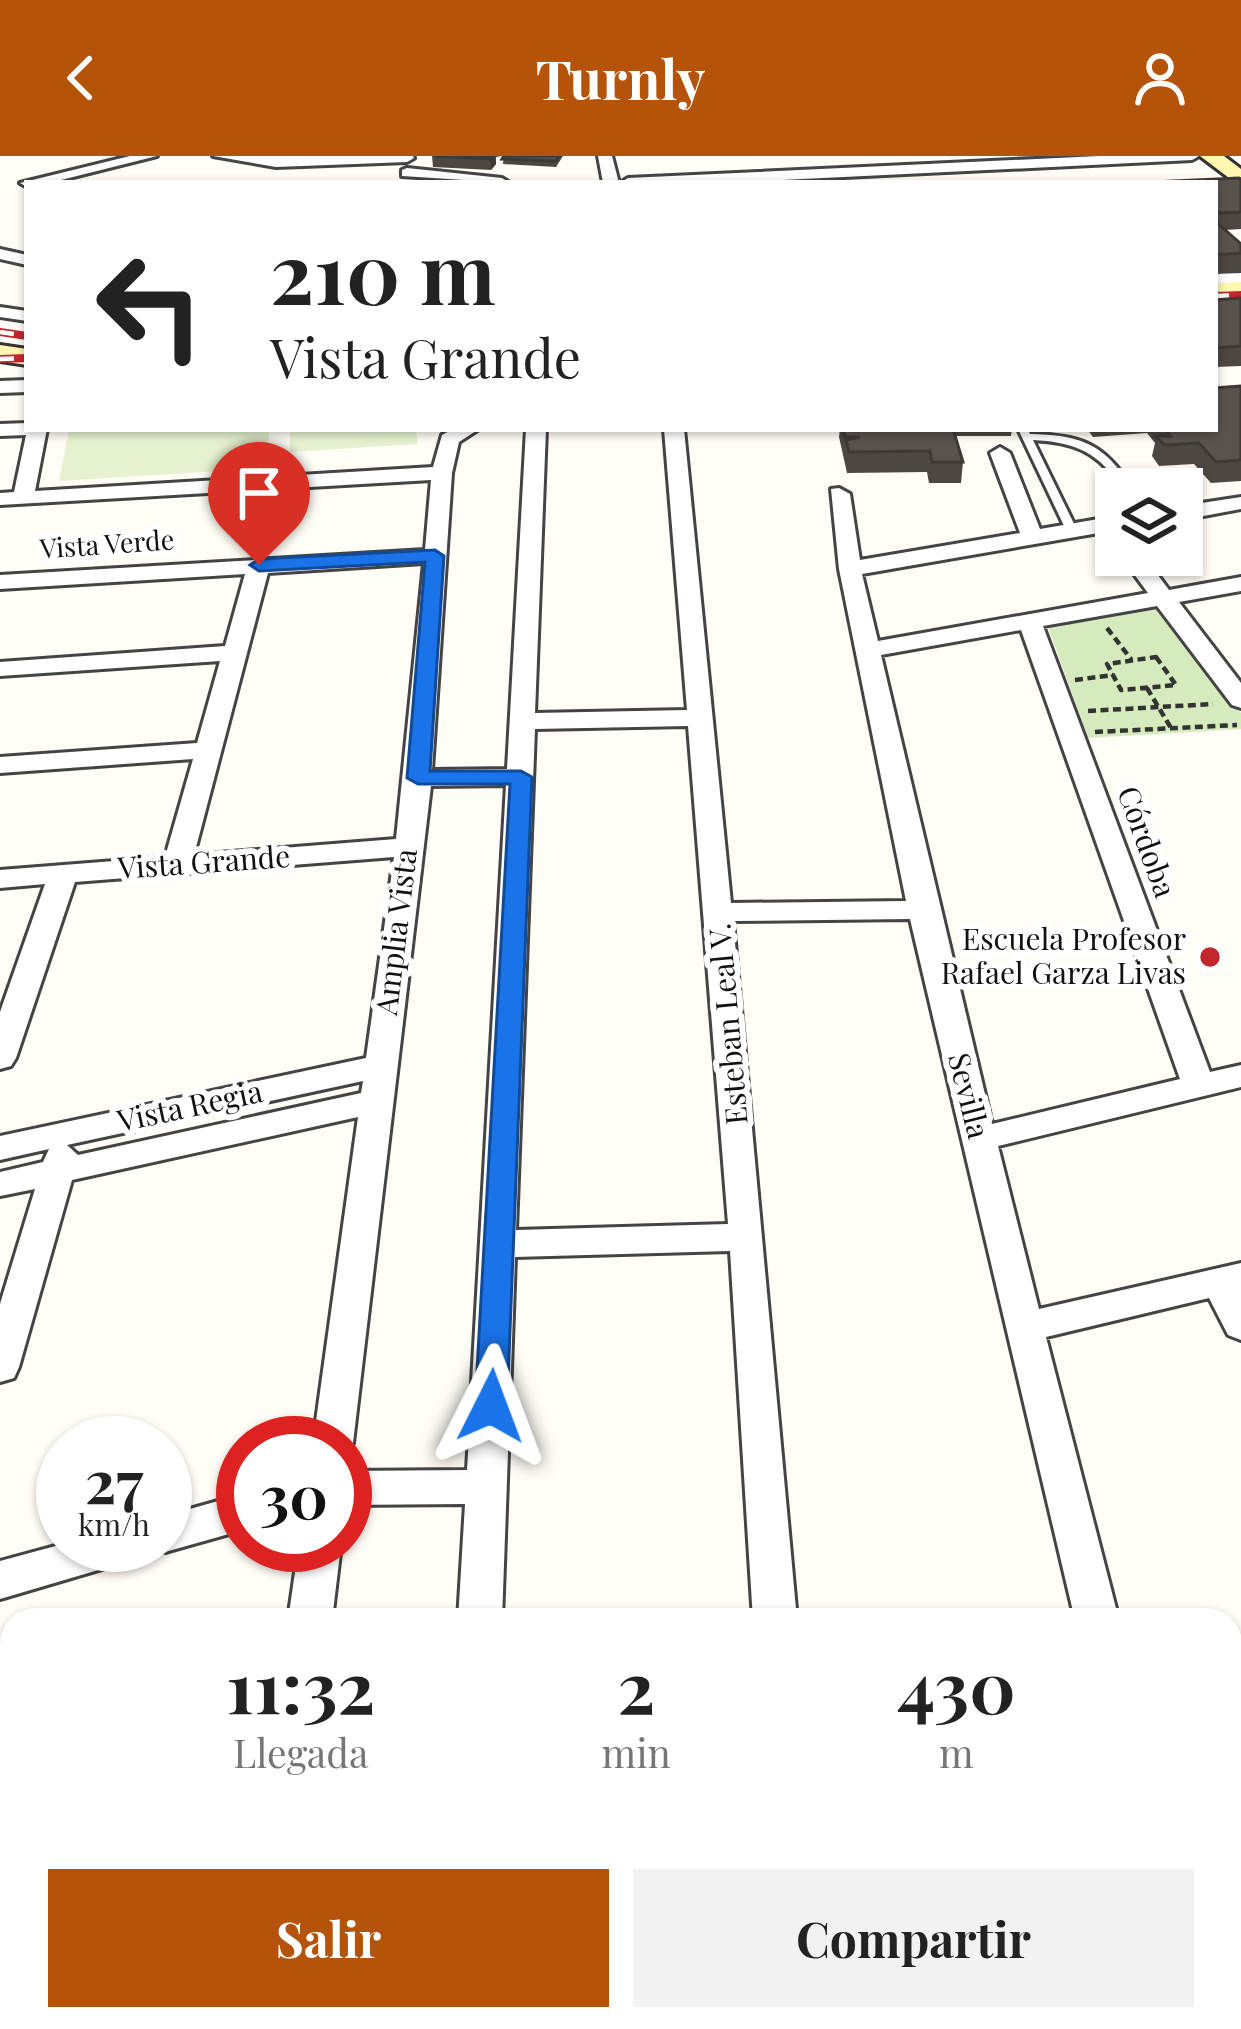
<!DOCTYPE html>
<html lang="es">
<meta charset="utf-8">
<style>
:root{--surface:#fff;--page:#f2f2f2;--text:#222;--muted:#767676;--accent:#b45309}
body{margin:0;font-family:"Playfair Display",serif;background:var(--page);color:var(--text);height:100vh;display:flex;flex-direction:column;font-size:45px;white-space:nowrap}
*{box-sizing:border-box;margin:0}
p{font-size:39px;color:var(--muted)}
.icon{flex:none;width:66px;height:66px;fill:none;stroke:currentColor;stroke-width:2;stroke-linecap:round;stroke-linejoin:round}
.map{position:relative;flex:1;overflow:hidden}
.drawer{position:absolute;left:0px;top:1452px;width:1242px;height:423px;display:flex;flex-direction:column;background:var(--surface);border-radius:36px 36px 0 0;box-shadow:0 3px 9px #0004}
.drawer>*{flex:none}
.top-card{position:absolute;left:24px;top:24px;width:1194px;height:252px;border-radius:0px;box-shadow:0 3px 9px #0004;background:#fff;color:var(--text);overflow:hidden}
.fabs{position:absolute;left:1095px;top:312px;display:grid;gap:24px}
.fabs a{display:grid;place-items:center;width:108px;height:108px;border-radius:0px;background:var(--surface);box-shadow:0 3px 9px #0004;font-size:60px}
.speed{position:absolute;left:36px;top:1260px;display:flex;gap:24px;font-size:60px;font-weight:700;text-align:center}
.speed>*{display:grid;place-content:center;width:156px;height:156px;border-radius:50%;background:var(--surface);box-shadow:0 3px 9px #0004;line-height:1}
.speed small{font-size:30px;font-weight:400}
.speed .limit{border:18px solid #d22;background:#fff;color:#111}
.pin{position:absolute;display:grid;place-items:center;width:102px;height:102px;color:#fff;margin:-123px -51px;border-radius:50% 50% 50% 0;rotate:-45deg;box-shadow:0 0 12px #0007}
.pin .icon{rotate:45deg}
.me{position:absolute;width:132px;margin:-66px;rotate:3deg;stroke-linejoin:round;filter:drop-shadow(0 0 9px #0008)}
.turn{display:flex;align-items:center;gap:42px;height:252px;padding:0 48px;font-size:54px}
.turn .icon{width:156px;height:156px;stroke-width:2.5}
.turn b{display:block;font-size:84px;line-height:102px}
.eta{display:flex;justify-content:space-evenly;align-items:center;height:204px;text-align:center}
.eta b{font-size:72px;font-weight:700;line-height:84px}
.action{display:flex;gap:24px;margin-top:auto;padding:24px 48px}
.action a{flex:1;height:138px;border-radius:0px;background:var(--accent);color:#fff;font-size:48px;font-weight:700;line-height:138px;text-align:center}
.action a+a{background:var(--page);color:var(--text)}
header{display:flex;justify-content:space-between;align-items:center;height:156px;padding:0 48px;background:var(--accent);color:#fff;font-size:54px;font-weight:700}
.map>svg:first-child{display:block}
.green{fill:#d5ebbd}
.pitch{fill:#e6f2cf}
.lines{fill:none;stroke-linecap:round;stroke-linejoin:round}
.lane-casing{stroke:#444;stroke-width:6}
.street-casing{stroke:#444;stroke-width:6}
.secondary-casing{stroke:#333;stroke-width:6}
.path{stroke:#333;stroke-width:4.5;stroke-dasharray:8 4.5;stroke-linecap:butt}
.lane{fill:#fff;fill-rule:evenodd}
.street{fill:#fff;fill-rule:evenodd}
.secondary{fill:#fff6b0;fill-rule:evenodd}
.rail-casing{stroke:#c4262e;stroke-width:8}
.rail{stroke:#fff;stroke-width:4.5;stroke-dasharray:14;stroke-linecap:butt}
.wall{fill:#4d4742}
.shaded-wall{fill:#3f3936}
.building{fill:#5a524d;stroke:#3f3936;stroke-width:3}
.route{fill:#1a73e8;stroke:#114b97;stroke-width:3}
.poi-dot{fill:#c4262e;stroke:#fff;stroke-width:4.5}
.labels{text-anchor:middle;stroke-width:12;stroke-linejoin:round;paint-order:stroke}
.far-street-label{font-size:27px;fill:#111;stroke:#fff}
.street-label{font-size:30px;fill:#111;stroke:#fff}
.poi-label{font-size:30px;fill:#111;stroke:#fff;text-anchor:end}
</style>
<header><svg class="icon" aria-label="back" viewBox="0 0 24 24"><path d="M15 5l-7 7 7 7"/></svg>Turnly<svg class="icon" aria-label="person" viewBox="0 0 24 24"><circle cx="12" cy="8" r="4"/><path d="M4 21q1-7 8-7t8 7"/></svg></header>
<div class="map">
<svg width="1241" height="1873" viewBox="0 0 1241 1873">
<rect width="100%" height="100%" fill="#fffdf5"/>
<path class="green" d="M1153,449L1164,452L1241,557V573L1088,582L1048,471Z"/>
<path class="pitch" d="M269,273L267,312L59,325L69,274Z
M290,273H416L418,288L290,296Z"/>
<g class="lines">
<g class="lane-casing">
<path id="lane" d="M1018,273H1028L1030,278C1075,279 1100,285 1126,323L1117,325C1095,294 1071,286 1033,284L1077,374L1067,376Z"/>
</g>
<g class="street-casing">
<path id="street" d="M130,0H157L49,27H27V31L20,27Z
M213,0H413L414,2L407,6L276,11Z
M598,0H612L619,27H603Z
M1099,0H1199L1192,4L723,27H620L628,22Z
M407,12L502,22L510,27L402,20V14Z
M0,93L27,99V109L0,103Z
M1241,117V127L1215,128V118Z
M0,151L27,155V165L0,161Z
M27,224V236L0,237V225Z
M27,267V273H47L35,335L433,311L442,279L453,273H479L459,286L452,317L432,614L507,613L526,273H546L535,557L687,554L664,273H684L731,747L906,745L839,413L831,333L839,332L850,338L860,404L1020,377L990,297L1000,291L1010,297L1040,373L1116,360V374L862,418L878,485L1148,437L1120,399H1143L1169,434L1241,421V435L1179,446L1241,527V552L1232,549L1157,450L1043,470L1210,916L1241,909V931L998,990L1039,1153L1241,1107V1184L1228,1179L1209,1142L1046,1181L1119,1464H1075L910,763L733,765L797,1464H753L730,1095L515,1101L502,1464H458L465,1348L345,1349V1315L467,1314L506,629L431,630L353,1287L347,1299L345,1287H313L358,961L72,1024L19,1211L14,1222L0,1226V1148L35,1033L0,1040V1016L43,1006L49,993L0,1004V980L366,902L394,701L75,726L16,902L11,910L0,913V856L45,728L0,732V714L165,701L193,603L0,617V601L197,587L220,505L0,520V506L225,490L245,418L0,433V419L425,394L431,324L0,349V337L14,336L26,279L0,280V268ZM424,407L396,683L194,699L268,417ZM1021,474L1180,923L992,968L881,499ZM688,570L728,1068L516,1074L535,573ZM363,925L361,937L78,999L67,989Z
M1241,341V353L1182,364V350Z
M243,1338V1374L165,1396L150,1391L165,1389V1360Z
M63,1388L145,1389L139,1402L0,1443V1405Z
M299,1389H341L332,1464H288Z
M1230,1789H1241V1839H1230Z
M232,1863H284L283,1873H231Z
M435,1863H487V1873H435Z
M777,1863H829L830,1873H778Z"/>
</g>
<g class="secondary-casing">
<path id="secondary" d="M1200,0H1224L1241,13V31Z
M1241,126V142L1215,143V127Z
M0,189L27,193V209L0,205Z"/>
</g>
<path class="path" d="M1107,472L1131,503
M1156,501L1176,529L1121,534L1107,508Z
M1075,524L1113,519
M1147,532L1171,572
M1088,555L1213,548
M1095,576L1237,569"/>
<use href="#lane" class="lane"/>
<use href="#street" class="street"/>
<use href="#secondary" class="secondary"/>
<g class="rail-casing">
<path id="rail" d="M1215,140L1241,139
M0,176L27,180
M0,203L27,202"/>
</g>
<use href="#rail" class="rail"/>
</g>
<path class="wall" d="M432,0H503L496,1V8L491,14L433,11Z
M504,0H563L556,11L503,8Z
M1241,23V73L1225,74L1241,88V116L1215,117V27Z
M1241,142V210L1215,211V144Z
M1241,230V325L1211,327L1194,308L1159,310L1152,300L1155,287L1147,277L1093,281L1087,273H1215L1216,232Z
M840,273H1012L1011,280H955L963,306L961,327H929L927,316L847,317L839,281Z"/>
<path class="shaded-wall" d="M493,0H495L496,8L491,14L490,3Z"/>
<path class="building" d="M435,0H493L490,3Z
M504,0H559L556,5L502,3Z
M1239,22L1241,23V56L1215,57V27H1131Z
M1215,65L1241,88V97L1215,99Z
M1241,142V190L1215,192V144Z
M1241,230V304L1216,306L1199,287L1164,289L1156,280H1170L1165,273H1215V232Z
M843,273H953L963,306H932L930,295L849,296L846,284L860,281H845Z"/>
<path class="route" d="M435,394L444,400L430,615H521L532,621L507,1250L502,1259L491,1263L479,1259L475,1250L510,628H418L407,622L425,406L259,415L250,409L259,403Z"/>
<circle class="poi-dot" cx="1210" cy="801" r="12"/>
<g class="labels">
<g class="far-street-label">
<text transform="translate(107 389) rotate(-4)" y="9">Vista Verde</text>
</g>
<g class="street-label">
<text transform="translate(1146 686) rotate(70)" y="10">Córdoba</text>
<text transform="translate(204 707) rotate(-4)" y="10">Vista Grande</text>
<text transform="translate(397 776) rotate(-83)" y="10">Amplia Vista</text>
<text transform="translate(729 868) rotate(-95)" y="10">Esteban Leal V.</text>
<text transform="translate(968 940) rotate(76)" y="10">Sevilla</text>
<text transform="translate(190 951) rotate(-12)" y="10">Vista Regia</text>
</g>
<g class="poi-label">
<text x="1186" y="794">Escuela Profesor<tspan x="1186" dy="34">Rafael Garza Livas</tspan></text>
</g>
</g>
</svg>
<div class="fabs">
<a><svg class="icon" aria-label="layers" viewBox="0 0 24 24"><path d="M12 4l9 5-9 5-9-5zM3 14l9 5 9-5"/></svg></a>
</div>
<div class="speed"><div>27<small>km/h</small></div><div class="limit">30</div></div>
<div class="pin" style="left:259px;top:409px;background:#d93025"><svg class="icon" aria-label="arrive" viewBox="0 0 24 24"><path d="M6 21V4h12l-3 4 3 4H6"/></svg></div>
<svg class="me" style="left:491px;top:1250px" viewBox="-20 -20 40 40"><path d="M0-17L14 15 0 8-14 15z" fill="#1a73e8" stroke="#fff" stroke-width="4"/></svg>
<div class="top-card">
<div class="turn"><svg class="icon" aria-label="left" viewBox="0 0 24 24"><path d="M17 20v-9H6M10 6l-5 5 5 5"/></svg><div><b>210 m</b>Vista Grande</div></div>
</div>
<section class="drawer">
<div class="eta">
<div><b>11:32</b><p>Llegada</p></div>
<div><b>2</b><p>min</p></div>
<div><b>430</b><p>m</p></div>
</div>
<div class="action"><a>Salir</a><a>Compartir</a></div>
</section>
</div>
